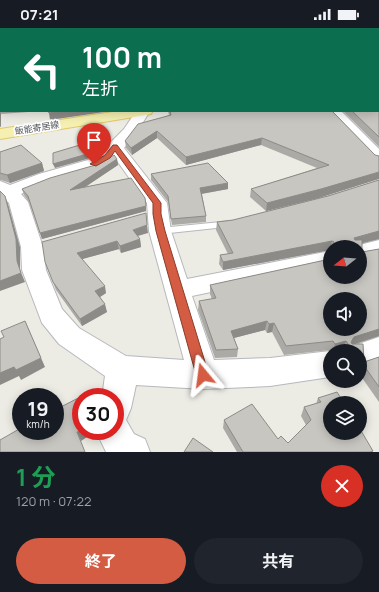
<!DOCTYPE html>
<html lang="ja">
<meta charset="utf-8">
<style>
:root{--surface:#171b24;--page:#20242c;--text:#f1f3f6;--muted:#9ea1a6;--accent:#d35c43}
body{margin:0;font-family:Manrope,"Noto Sans JP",sans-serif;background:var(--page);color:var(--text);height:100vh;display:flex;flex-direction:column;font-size:15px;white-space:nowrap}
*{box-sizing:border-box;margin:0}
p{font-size:13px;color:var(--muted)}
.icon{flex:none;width:22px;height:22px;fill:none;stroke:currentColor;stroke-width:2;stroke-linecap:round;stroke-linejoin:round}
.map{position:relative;height:424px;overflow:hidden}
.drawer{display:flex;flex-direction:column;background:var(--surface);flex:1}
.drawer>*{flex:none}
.hud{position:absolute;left:0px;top:0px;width:379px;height:84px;box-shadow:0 2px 10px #0003;background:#0b6e4f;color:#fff;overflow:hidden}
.needle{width:26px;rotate:253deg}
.tools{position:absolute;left:323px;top:212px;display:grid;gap:8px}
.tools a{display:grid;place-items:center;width:44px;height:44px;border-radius:50%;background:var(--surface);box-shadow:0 2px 10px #0003;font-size:20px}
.speed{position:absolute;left:12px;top:360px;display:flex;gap:8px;font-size:20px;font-weight:700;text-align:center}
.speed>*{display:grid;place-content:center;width:52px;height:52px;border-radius:50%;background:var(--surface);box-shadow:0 2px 10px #0003;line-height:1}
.speed small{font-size:10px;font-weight:400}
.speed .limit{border:6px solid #d22;background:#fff;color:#111}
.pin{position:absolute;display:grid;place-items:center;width:34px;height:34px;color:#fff;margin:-41px -17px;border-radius:50% 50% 50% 0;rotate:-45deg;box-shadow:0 0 4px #0007}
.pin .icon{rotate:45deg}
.me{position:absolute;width:44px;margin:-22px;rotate:344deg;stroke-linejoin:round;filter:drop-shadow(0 0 3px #0008)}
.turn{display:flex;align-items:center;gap:14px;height:84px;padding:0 16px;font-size:18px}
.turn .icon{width:52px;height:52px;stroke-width:2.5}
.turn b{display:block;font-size:28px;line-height:34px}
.round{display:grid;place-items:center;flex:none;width:42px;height:42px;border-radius:21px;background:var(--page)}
.summary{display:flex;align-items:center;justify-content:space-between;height:68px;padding:0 16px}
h1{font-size:24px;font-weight:700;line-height:30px;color:#1e9e55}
.action{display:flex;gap:8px;margin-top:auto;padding:8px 16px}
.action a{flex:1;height:46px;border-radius:24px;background:var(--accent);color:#fff;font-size:16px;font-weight:700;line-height:46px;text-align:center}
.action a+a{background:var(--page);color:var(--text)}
.status{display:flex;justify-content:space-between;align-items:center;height:28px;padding:0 20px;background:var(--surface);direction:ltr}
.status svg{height:11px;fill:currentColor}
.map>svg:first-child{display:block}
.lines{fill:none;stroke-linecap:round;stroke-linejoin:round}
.river{fill:#adcef4;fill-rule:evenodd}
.service-casing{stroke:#b6b8bd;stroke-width:2}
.minor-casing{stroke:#b6b8bd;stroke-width:2}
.primary-casing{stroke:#e0c96a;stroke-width:2}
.service{fill:#fff;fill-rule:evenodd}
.minor{fill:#fff;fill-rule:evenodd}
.primary{fill:#f5f0b1;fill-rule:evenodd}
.wall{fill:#acaaa6;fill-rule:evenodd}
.shaded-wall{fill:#8c8b87}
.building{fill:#c8c6c1;stroke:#8c8b87;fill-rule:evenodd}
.route{fill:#d35c43;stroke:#893c2c}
.labels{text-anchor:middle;stroke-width:3.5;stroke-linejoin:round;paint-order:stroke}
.far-street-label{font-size:9px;fill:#5c5e63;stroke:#fff}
</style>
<div class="status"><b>07:21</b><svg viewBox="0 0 49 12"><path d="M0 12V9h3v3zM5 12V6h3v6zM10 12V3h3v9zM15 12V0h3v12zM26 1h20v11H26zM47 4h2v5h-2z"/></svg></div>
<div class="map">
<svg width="379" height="424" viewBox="0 0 379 424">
<rect width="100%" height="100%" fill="#edece4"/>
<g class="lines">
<path class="river" d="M288,0H305L306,1H289Z"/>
<g class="service-casing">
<path id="service" d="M231,193L236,196L235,198L160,206L155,203L160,200Z"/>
</g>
<g class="minor-casing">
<path id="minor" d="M378,18H379V24H378Z
M136,83H150L135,107L124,120L167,175L171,203L187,251L330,223V239L192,268L214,332L270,330L330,323V349L270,358L203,361L136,357L131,380L126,392L134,406L145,411L150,424H106L96,403H115V369H102L105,348L59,316L42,295L22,242L21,219L9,175L0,167V153L10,157L39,146L88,132L101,124L124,101ZM115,130L147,175L149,203L184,332L126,328L79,300L62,281L46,242L43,219L28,174L21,166L51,154L100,140Z
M326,83H341L379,121V135L373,134Z
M379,212V228L360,232V219H352Z
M379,309V335L360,341V323H348L350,319Z"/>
</g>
<g class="primary-casing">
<path id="primary" d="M378,49H379V57H378Z
M119,83H153L151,86L146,87L0,111V101Z"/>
</g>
<use href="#service" class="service"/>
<use href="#minor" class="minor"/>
<use href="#primary" class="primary"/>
</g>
<path class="wall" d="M0,0L1,1V83H42L1,86V98L0,99Z
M379,79V119L343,83H378Z
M168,83H332L375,127L319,170L266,183L250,169L251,161L317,140L261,117L186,137L157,110L132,127L126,120L125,113L169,87Z
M0,124L42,135L44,143L10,155L1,152H0Z
M117,131L118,137L84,159L145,170L146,183L42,211L29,174L24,167L22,161Z
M151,146L228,161L202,166L206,188V194L172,197L168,174L151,152Z
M379,152V211L362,215V224L379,221V308L355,316H363L364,334L379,329V374L360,347V323H343L342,322L337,323H331L330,322L284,327L272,304L267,305L265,302L234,310L238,321L237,329L215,330L198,282L199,273L212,271L210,266V257L330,231V249H360V219H330V222L223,242L219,236L220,227L228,226L216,202L217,194L233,192L328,168ZM330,271H360V301H330Z
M148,205L138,208L140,211L141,219L121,225L119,221L82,231L106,265L100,269L107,284L82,298L56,262L45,234Z
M318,370L373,423L372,424H237L223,400L224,392L288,415L306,397L301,388L304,379L316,376Z"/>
<path class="shaded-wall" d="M0,82L1,86V98L0,99Z
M60,83H111L50,92L49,85Z
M157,103V110L132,127L131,120Z
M110,108L111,112L100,123L87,131L55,140L53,136Z
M262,110L261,117L186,137V129Z
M117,131L118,137L72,168L70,162Z
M42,135L44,143L10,155L7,147Z
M379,144V151L319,170L266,183L267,175Z
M228,155V161L200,166V160Z
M5,168L8,176L20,219V242L25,254L0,263V253L17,233Z
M146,178V183L42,211L40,205Z
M147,197L148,205L134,209L133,202Z
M379,203V211L351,218L354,210Z
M140,211L141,219L121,225L120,218Z
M117,213L119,221L79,232L77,225Z
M332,213L330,222L223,242V234Z
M105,258L106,265L97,271L95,263Z
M105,276L107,284L82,298L80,291Z
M25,293L45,339L21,352L19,348L0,357V345Z
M267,293L265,302L230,311L231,303Z
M274,295L272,304L267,305L269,296Z
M379,301V308L349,318V317L354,309Z
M346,313L342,322L337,323H332L335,316Z
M81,402V403H95V404L81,413L77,404Z"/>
<path class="building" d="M0,0H287L290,1H1V6L0,5Z
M378,4H379V14H378Z
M1,6V79H0V34L1,27H0V11Z
M378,21L379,22V33L378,32Z
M378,78L379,79V109L352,83H378Z
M48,83H60L49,85Z
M170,83H332L375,127L379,128V144L321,161L267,175L251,161L329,137L262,110L186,129L157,103L131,120L125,113L138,96L171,87Z
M110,108L99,119L87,126L53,136V125Z
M21,117L42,135L7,147L0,145V124Z
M114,127L117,131L70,162L131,150L145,170L146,178L40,205L28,168L22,161L50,150L99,136Z
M208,135L228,155L200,160L206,188L171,191L168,168L151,146Z
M379,152V203L354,210L355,212H362V224L379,221V301L354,309L351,314L352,316H363L364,334L379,329V359L360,332V323H353L346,313L335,316L333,313L286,318L274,295L269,296L267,293L231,303L238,321L216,322L199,273L216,270L210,257L330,231V249H360V219H334V214L332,213L223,234L220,227L233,225L217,194L233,192L328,168ZM330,271H360V301H330Z
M0,163L5,168L16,211L17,233L21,245L0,253Z
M146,185L147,197L133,202L140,211L120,218L117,213L77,225L105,258L95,263L105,276L80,291L53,254L45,234L42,214Z
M25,293L41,330L16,342L14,339L0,345V311L4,309L1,303Z
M337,364L344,375H330V405H360V401L373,423L370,424H243L224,392L252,376L278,411L281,408L288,415L311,392L304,379L321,374L318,370Z
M86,366L88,369H81V402L77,404L85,424H0V412L21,400V403H55V382Z
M193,410L213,424H184Z"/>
<path class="route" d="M113,117H117L161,175V186L165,203L209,347L207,351L203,353L198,351L196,347L156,203L153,186V175L115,123L110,130L96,138L90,136L105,127Z"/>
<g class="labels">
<g class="far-street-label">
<text transform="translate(37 100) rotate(-9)" y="3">飯能寄居線</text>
</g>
</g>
</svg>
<div class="tools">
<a><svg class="needle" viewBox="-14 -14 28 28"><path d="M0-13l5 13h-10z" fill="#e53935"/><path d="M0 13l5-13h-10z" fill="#9ea1a6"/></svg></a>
<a><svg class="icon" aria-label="sound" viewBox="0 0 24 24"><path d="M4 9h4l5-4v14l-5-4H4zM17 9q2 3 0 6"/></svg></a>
<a><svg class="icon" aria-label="search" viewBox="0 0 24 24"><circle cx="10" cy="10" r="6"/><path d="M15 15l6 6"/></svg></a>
<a><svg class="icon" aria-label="layers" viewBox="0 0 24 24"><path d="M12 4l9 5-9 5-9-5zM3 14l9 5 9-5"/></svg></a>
</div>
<div class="speed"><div>19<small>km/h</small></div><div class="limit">30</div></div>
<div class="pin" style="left:94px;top:136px;background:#d93025"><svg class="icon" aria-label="arrive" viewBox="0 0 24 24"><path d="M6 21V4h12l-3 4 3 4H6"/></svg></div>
<svg class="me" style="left:203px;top:347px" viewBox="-20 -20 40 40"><path d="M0-17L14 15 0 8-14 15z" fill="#d35c43" stroke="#fff" stroke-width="4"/></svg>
<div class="hud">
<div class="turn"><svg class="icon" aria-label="left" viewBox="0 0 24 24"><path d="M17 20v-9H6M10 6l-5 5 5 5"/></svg><div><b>100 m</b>左折</div></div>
</div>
</div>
<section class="drawer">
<div class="summary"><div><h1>1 分</h1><p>120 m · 07:22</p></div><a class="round" style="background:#d93025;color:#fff"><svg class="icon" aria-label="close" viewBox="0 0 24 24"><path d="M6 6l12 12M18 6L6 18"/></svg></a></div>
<div class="action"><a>終了</a><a>共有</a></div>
</section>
